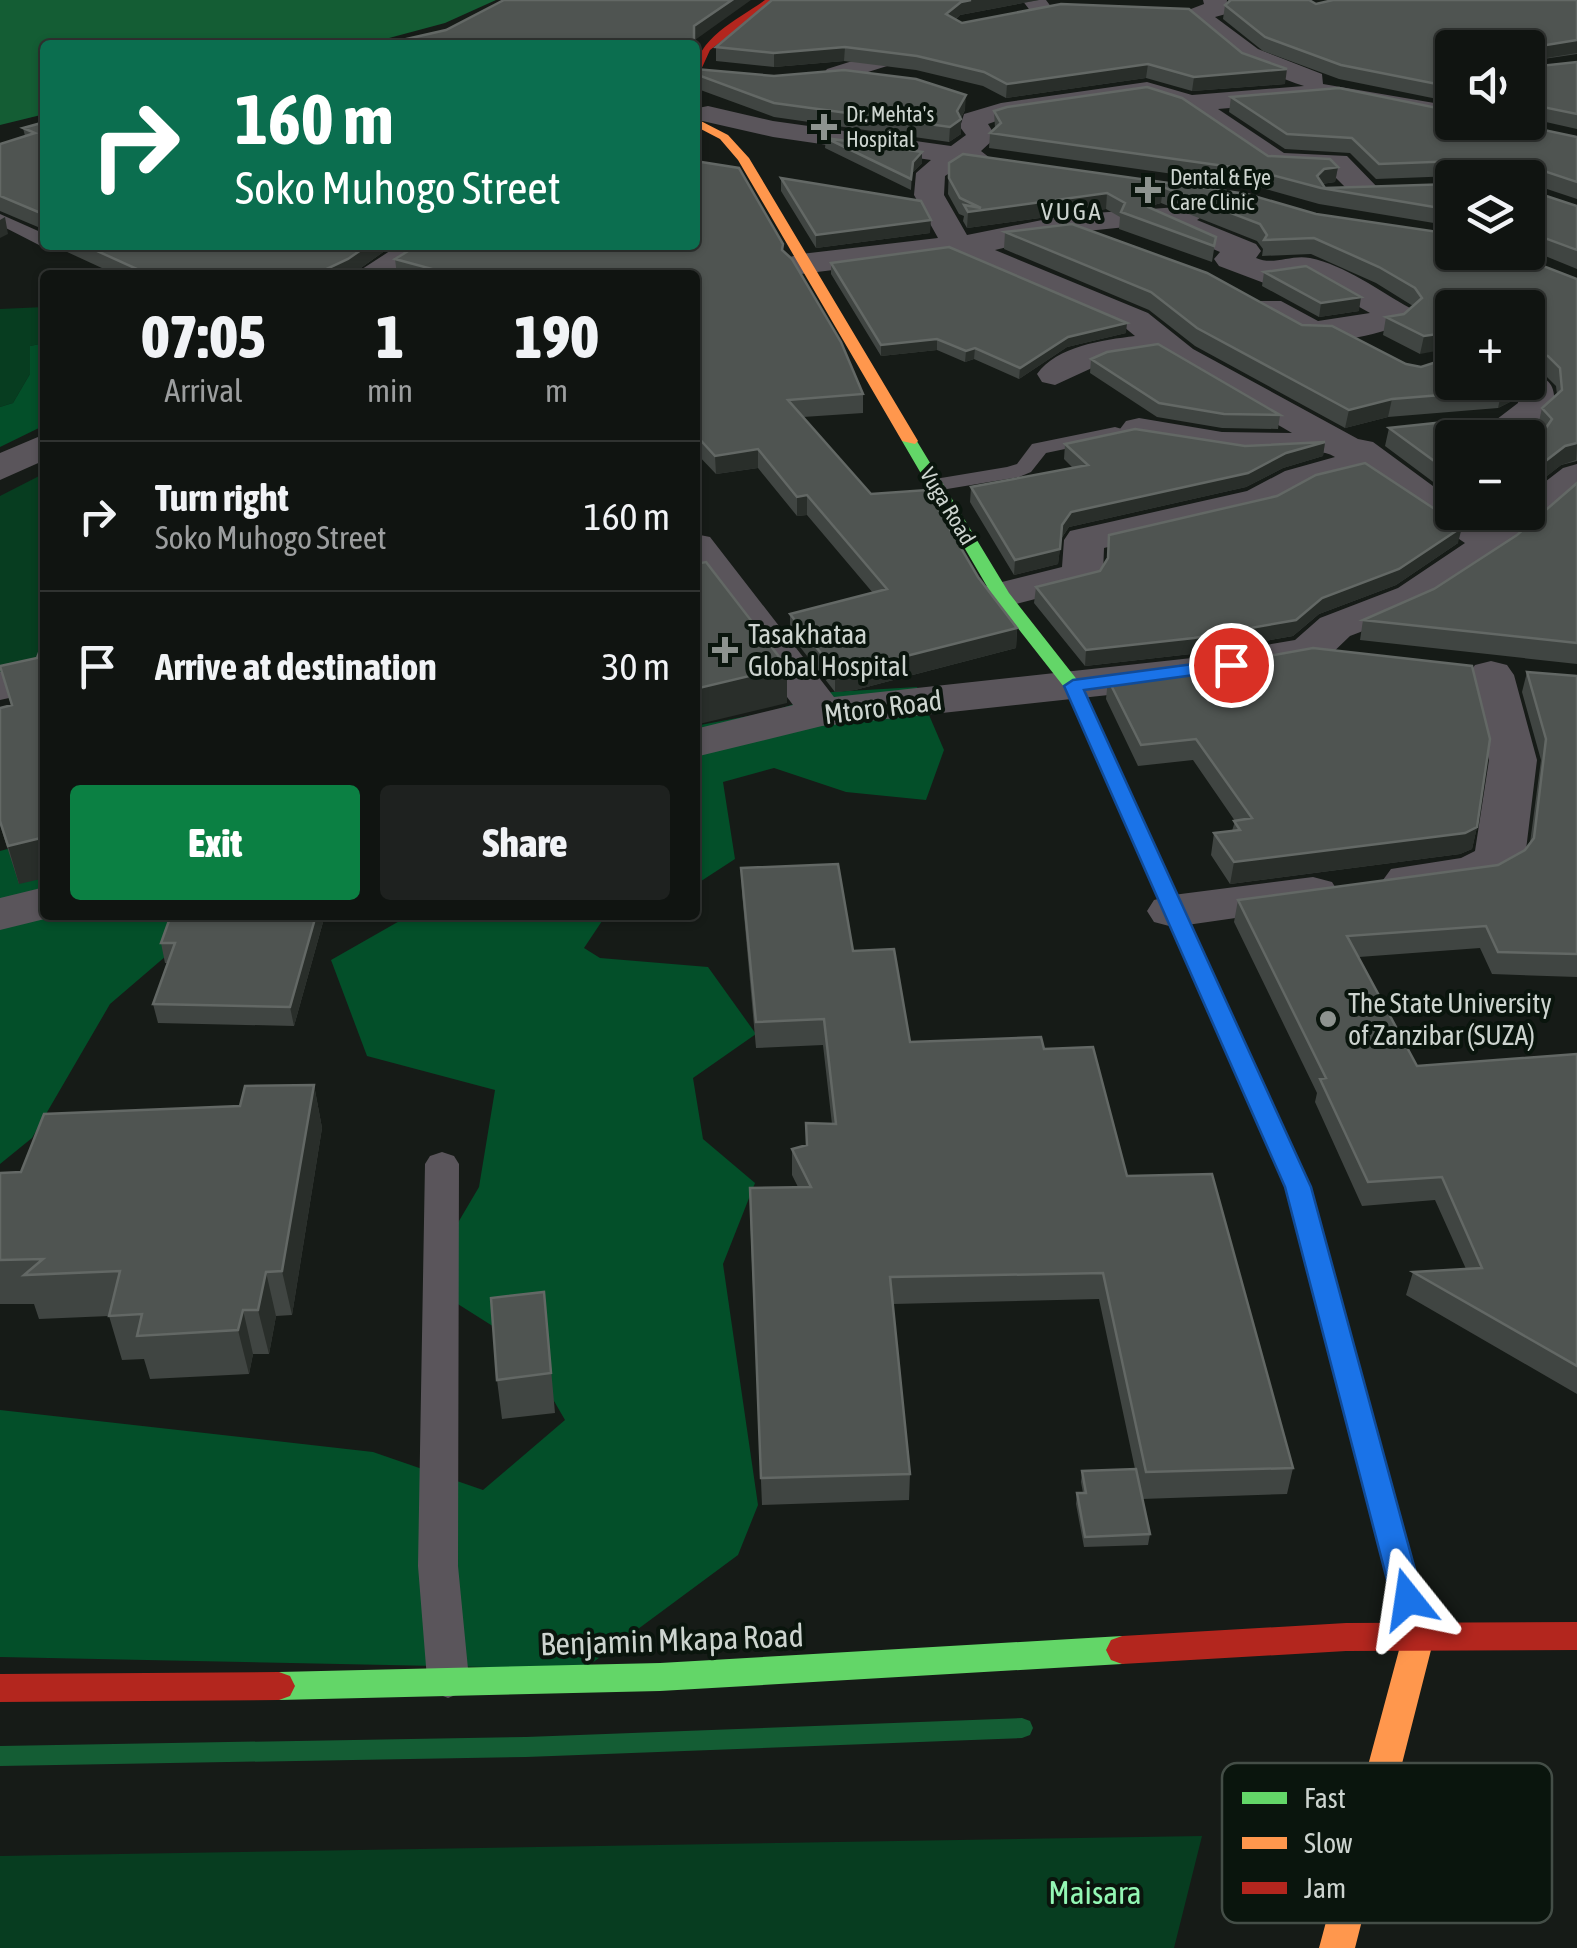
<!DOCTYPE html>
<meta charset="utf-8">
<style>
:root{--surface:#101411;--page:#1e211f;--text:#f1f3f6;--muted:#9c9e9f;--line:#303331;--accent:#0b8043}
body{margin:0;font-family:"Asap Condensed",sans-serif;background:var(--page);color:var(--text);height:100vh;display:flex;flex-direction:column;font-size:38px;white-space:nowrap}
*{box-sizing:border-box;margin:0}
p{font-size:32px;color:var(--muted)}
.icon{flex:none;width:55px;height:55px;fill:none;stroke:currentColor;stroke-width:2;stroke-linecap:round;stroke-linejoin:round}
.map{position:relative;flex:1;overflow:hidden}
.panel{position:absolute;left:40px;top:270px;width:660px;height:650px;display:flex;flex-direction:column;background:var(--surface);border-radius:10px;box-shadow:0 2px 8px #0004,0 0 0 2px var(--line)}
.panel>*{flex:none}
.banner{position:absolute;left:40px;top:40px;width:660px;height:210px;border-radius:10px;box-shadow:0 2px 8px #0004,0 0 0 2px var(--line);background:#0b6e4f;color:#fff;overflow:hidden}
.fabs{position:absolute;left:1435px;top:30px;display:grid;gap:20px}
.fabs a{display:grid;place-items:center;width:110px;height:110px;border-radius:10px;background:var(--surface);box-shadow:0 2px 8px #0004,0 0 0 2px var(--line);font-size:50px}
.pin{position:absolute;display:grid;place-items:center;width:85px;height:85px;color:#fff;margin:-42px;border:5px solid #fff;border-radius:50%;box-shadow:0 2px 10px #0007}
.me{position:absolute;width:110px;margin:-55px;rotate:345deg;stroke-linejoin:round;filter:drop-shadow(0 0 8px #0008)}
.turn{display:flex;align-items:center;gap:35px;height:210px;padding:0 30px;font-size:45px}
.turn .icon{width:130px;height:130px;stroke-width:2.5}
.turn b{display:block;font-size:70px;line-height:85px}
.eta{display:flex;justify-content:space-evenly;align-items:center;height:170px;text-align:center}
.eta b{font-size:60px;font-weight:800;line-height:70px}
.button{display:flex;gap:20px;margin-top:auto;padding:20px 30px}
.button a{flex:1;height:115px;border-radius:10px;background:var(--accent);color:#fff;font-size:40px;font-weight:800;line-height:115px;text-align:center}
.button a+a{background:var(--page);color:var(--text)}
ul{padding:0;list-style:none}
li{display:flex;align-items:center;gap:30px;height:150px;padding:0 30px;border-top:2px solid var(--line)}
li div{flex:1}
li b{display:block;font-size:38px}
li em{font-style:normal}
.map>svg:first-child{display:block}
.green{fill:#073d20}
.forest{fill:#034f29}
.water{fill:#145d34}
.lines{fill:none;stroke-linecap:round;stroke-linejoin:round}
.stream{fill:#145d34;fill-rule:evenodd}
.lane{fill:#5a555b;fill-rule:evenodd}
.street{fill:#5a555b;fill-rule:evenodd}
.fast{fill:#63d668;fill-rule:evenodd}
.slow{fill:#ff974d;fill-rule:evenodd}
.jam{fill:#b3261e;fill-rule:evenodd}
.wall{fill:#404542}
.shaded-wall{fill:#292e2a}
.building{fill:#4f5451;stroke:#636865;stroke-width:2.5}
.route{fill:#1a73e8;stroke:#114b97;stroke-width:2.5}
.poi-dot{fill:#8d938f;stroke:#0a150d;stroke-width:4}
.labels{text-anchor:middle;stroke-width:8;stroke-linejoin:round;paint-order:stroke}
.far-poi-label{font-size:22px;fill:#cdd4cf;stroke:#0a150d;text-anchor:start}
.far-street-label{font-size:22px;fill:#cdd4cf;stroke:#0a150d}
.far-neighbourhood-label{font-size:25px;letter-spacing:2.5px;fill:#cdd4cf;stroke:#0a150d}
.poi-label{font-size:28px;fill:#cdd4cf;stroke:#0a150d;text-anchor:start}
.street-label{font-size:28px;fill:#cdd4cf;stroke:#0a150d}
.near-street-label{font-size:32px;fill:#cdd4cf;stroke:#0a150d}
.near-park-label{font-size:32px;fill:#93f7b4;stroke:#0a150d}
.key{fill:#0a150d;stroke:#444e47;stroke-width:2.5}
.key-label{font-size:28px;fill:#cdd4cf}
</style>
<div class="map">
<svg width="1577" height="1948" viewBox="0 0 1577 1948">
<rect width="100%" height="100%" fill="#161b17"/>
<path class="green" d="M45,307V343L30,346V374L13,403L0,407V309Z
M45,473V673L0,680V496Z
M1202,1836L1174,1948H0V1856Z"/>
<path class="forest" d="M45,343V425L0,447V407L13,403L30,374V346Z
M917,687L944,750L926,800L846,792L774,768L723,782L735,859L695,885V726L769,712L832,692Z
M45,839V915H190L194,932L110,1004L32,1138L0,1164V851Z
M410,915H606L584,948L600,958L708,967L756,1034L693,1078L703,1139L755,1183L723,1264L758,1505L738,1555L584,1669L0,1657V1410L373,1452L483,1490L565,1420L521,1344L423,1282L479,1187L495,1090L367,1056L331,960Z"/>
<path class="water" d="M0,0H496L445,23L363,45H45V114L0,125Z"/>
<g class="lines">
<path class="stream" d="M1022,1718L1030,1721L1033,1728L1030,1735L1022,1738L526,1757L0,1766V1746L526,1737Z"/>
<path class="lane" d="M0,214L45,234V245H50H39L0,225Z
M1115,427L1122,429V437L1046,453L1031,472L1019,477L935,491L924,485L935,479L1007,467L1017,464L1032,444Z
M442,1152L454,1156L459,1164L458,1566L469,1679L463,1692L448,1698L433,1692L427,1679L418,1566L425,1164L430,1156Z"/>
<path class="street" d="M1022,0H1046L1055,12L1043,19L1035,17Z
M1203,0H1227L1226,14L1215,17L1258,49L1322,74L1323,84L1452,106V122L1337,99L1218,109L1284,153L1347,156L1382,192L1367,201L1356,198L1329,171L1268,168L1182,109L1146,98L1005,118L988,124L996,137L981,151L990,158L986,164L962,165L945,176L944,195L967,235L1067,215L1206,205L1210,211L1197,220L1256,244L1261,251L1256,258C1274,266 1291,254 1310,258C1345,265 1379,291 1410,308L1415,315C1403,332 1328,345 1307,341C1291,337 1262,322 1252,308L1257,301H1281L1318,321L1370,313L1304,276L1264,283L1219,266L1214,259L1220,252L1156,224L1067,233L995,250L1148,313L1193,349L1358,439L1373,442L1452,500V512H1470L1490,524L1505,512H1528V495L1563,468L1577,464V495L1475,576L1428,606L1350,636L1325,660L1192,686L822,726L695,757V729L793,705L695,574V534L710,537L834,697L1192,658L1295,640L1320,618L1398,588L1465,543L1363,474L1312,487L1274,508L1104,548L1103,574L1097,583L1001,608L986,604L980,595L986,586L1062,567L1064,540L1070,531L1247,491L1285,471L1335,457C1318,447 1302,455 1282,456C1230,460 1176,449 1126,437L1120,429L1126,421L1139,418L1222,432L1292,433L1157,354L1105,362L1055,385L1042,382L1037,374C1057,346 1103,340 1135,336L1124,327L954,255L801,274L790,271L785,264L790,257L801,254L938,238L914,195L916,173L931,160L773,137L698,120L695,115L698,108L708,106L773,121L951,146L966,135L960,127L964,114L1001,103L1147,82L1192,95L1304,86C1260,71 1213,50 1183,12L1204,4Z
M938,42L951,50L947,55L900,62L836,82L823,74L827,69L897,47Z
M399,245H438L392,275H353Z
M1528,372C1550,378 1556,385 1554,408L1520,434H1494L1488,426L1518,403L1519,394L1505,382H1528Z
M45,434V460L0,480V453Z
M1491,661L1507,665L1514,675L1537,760L1525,858C1500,893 1429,901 1391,891L1383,880L1391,869L1461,858L1475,851L1489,760L1468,675L1475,665Z
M45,662V690L0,700V672Z
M1313,877L1332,882L1339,893L1332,904L1173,927L1154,922L1147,911L1154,900L1173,895Z
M45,887V915H61L0,930V898Z"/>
<path class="fast" d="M905,438H915L1009,593L1082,686L1311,1187L1434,1637L1426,1660L1415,1664L1404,1660L1399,1650L1402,1637L1285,1187L1064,687L992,595L902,441Z
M1122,1636L1133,1640L1138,1650L1133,1660L1122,1664L660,1691L279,1700L268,1696L263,1686L268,1676L279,1672L660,1663Z"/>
<path class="slow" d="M695,118L728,135L749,158L918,441L915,444L902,441L738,160L720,139L695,126Z
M1415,1636L1426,1640L1431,1650L1355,1948H1319L1399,1650L1404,1640Z"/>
<path class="jam" d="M765,0H776L710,50L700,72L695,75C695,38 738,20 765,0Z
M1577,1622V1650L1346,1651L1122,1664L1111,1660L1106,1650L1111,1640L1122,1636L1346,1623Z
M279,1672L290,1676L295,1686L290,1696L279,1700L0,1702V1674Z"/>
</g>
<path class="wall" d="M772,0H1039L960,15L956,19L962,23L1242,53L1285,84L1192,91L1146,78L1006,98L983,86L916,70L844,61L774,67L716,61V47Z
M1228,0H1309L1316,4L1577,0V54L1530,61L1531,67L1577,62V129L1528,118V48H1452V102L1339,79L1263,51L1223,19L1225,5L1228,3Z
M695,74L965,110L961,118V134L949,142L774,117L695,88Z
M1231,97L1577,137V199L1529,183L1528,190L1577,206V269L1528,249V178L1455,176L1376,179L1350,153L1285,149L1229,112Z
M994,111L1338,167L1335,182L1322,184L1325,188L1452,184V226L1319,204L1251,185L989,148L990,133L995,128Z
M45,122V230L0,211V144L25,136L23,128Z
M826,138L922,163L912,173L911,190L825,148Z
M949,163L1247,194L1316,214L1577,279V461L1561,465L1529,490L1528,495V438H1452V496L1385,446L1389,428L1530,433L1542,431L1538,426L1542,408L1557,395L1556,386L1544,374L1528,369V308H1452L1420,354L1383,335L1386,317L1404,314L1413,306L1376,283L1311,254L1262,256L1263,249L1257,241L1161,203L1147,207L1216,237L1212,262L1119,229L1120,217L1106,209L967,228L963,221L964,216L959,214L948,194Z
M781,178L930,233L816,248L781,191Z
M1005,232L1302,325L1406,364L1519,382L1514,400L1498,408L1388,417L1345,428L1195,346L1149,310L1004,249Z
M52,245H393L351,275H117Z
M783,251L863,394V413L803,417L871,494L978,577L1017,628L1016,648L855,690L835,692L790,634V614L873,593L807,515L797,516L758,468L716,474L695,452V275H397L395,259Z
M831,263L1126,333L1067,347L1019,379L974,359L965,362L937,350L881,356L831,274Z
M1264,272L1359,311L1319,317L1262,286Z
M1091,359L1280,415L1278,429L1222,428L1157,417L1090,373Z
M1325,442L1323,456L1283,468L1246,487L1069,527L1061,539L1058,564L1014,575L970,502L971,487L1073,468L1064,459L1065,444L1245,446Z
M1577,484V664L1360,640L1363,620L1434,589L1517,535Z
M1478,512H1499L1490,519Z
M1109,535L1458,543L1396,585L1319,614L1293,636L1191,654L1085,666L1034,603L1036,587L1100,571L1107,560Z
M37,658L19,884L0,825V708L11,705L0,666Z
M1527,672L1577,676V977L1492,974L1480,948L1359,957L1417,1066L1577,1054V1394L1406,1295L1413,1272L1466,1269L1435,1200L1362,1206L1315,1102L1317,1093L1234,922L1238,900L1498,865L1525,850L1530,843L1541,760L1522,692Z
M1108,679L1477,827L1472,849L1460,854L1230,884L1211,855L1214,833L1232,831L1235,821L1193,760L1138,766L1106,699Z
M741,868L853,951L910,1042L1044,1049L1127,1176L1293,1468L1287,1494L1142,1499L1150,1534L1148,1545L1084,1547L1076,1504L1077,1493H1083L1081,1482L1082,1471L1135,1469L1099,1299L893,1304L910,1474L909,1500L762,1505L750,1215L798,1187L792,1175V1149L806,1145V1123L832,1124L823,1045L756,1048L742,893Z
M325,915L294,1026L158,1023L153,1004L168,963H165L161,943Z
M314,1085L322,1128L292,1315L276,1316L269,1354H253L249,1374L150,1379L144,1359L122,1360L109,1316L39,1319L34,1304H0V1173L21,1172Z
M544,1292L555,1413L502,1419L497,1380Z"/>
<path class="shaded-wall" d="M732,0H751L695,40L694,45V26Z
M971,0H1039L960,15L945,27L946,14L961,2Z
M1577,40V53L1528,61V48Z
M845,47L844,61L774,67V53Z
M1148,64L1146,78L1006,98L1007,84Z
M1287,69L1285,84L1192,91L1194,77Z
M966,95L965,110L959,121L961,119V134L949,142L950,127Z
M922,152V163L912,173L911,190L913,162Z
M1338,167L1335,182L1321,184L1317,176L1324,169Z
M1163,187L1161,203L1146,207L1144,201L1148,191Z
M1107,193L1106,209L967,228L968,212Z
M5,217L8,234L0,238V220Z
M931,220L930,233L816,248V235Z
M368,245H393L351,275H314Z
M1361,297L1359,311L1319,317L1321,303Z
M1127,323L1126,333L1067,347L1019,379L1020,368L1068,337Z
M1452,332V348L1420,354L1424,336Z
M937,339V350L881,356V345Z
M975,348L974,359L965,362L966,351Z
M1519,382L1514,400L1498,408L1502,390Z
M1392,399L1388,417L1345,428L1349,410Z
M1325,442L1323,456L1283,468L1246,487L1069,527L1060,540L1062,525L1071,512Z
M1577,443L1576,460L1561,465L1529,490L1530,473L1565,446Z
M758,449V468L716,474L715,456Z
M807,495V515L797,516V497Z
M1462,527L1458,543L1396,585L1319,614L1293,636L1191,654L1085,666L1086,650L1322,598Z
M1060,549L1058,564L1014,575L1015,560Z
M1017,628L1016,648L855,690L835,692V671Z
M787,667V703L695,725V689Z
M1477,827L1472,849L1460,854L1230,884L1234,862Z
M45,837V878L19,884L8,846Z
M316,915H325L294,1026L290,1007Z
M314,1085L322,1128L292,1315L282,1271Z
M266,1272L276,1316L269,1354L258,1310Z
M243,1310L253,1354L249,1374L238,1330Z"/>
<path class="building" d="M504,0H732L694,26V45H380L446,30Z
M772,0H971L961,2L946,14L962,23L1061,4L1189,9L1242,53L1287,69L1194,77L1148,64L1007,84L984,72L917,56L845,47L774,53L716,47Z
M1231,0H1309L1316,4L1333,0H1577V40L1528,48H1452V87L1341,65L1265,37L1225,5Z
M1528,50L1531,67L1577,62V114L1528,104Z
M695,69L774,76L844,70L916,79L966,95L957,111L961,119L950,127L774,103L695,74Z
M1147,87L1182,98L1268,156L1330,159L1338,167L1324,169L1317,176L1325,188L1452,184V210L1321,188L1253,170L990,133L1001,123L994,111L1007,107Z
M1339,88L1452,111V122H1506L1577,137V182L1529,166L1528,190L1577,206V250L1528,232V178H1458V161L1379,164L1352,138L1287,134L1231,97Z
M45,122V227L43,214L0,196V144L35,133L23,128Z
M826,138L922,152L913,162L911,179Z
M963,154L1247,194L1316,214L1452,234V252H1507L1577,279V443L1565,446L1530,473L1529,489H1528V438H1452V474L1389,428L1454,421L1529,423L1530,433L1544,431L1552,419L1542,408L1562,390L1560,368L1548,356L1530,351L1528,360V308H1452V332L1424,336L1386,317L1404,314L1422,298L1415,288L1379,267L1314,238L1264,240L1267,235L1260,224L1163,187L1148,191L1144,201L1148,207L1216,237L1214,246L1121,212L1125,203L1107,193L968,212L964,205L981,208L960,198L949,178V163Z
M695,161L739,168L783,244L782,250L792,259L841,342L863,394L788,400L871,494L927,490L978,577L1017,628L855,669L835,671L790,614L887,589L807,495L797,497L758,449L715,456L695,434V275H454L395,259L418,245H695Z
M781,178L921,201L931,220L816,235Z
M1072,224L1207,273L1302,325L1332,326L1406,364L1421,367L1452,357V382H1518L1502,390L1392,399L1349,410L1197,328L1151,292L1005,232Z
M84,245H368L348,259L314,275H150Z
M949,247L1127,323L1068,337L1020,368L975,348L966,351L937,339L881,345L831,263Z
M1306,266L1361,297L1321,303L1264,272Z
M1158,344L1280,415L1224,414L1159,403L1091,359L1107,352Z
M1135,429L1245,446L1325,442L1286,453L1248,473L1071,512L1062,525L1060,549L1015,560L971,487L1088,465L1065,444Z
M1365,463L1462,527L1399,569L1322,598L1296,620L1194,638L1086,650L1036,587L1100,571L1108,558L1109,535L1277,496L1316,475Z
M1577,483V643L1363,620L1434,589L1517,535Z
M706,562L787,667L695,689V564Z
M1313,648L1472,666L1490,739L1477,827L1465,833L1234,862L1214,833L1240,830L1234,821L1252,818L1196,739L1141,745L1108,679L1195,669Z
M45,649V837L8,846L0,821V708L12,705L0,666L37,658L40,650Z
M1527,672L1577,676V954L1498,952L1486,926L1347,936L1417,1066L1577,1054V1366L1413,1272L1482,1268L1442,1177L1368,1182L1320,1079L1326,1078L1238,900L1498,865L1525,850L1534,838L1546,739Z
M838,864L853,951L894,949L910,1042L1041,1037L1044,1049L1093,1047L1127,1176L1212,1174L1293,1468L1146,1472L1103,1273L890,1277L910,1474L761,1478L750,1188L811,1187L792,1149L807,1145L806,1123L836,1124L824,1019L756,1022L741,868Z
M171,915H316L290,1007L153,1004L175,943H161Z
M314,1085L282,1271L266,1272L258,1310H243L238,1330L137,1336L142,1314L109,1316L120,1271L24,1275L43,1259L0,1260V1173L21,1172L44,1114L240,1106L245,1086Z
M544,1292L551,1373L497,1380L491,1298Z
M1136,1469L1150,1534L1085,1537L1077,1493H1086L1082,1471Z"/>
<path class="route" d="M1231,659L1241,665L1238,669L1084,690L1311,1187L1423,1599L1419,1609L1408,1613L1396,1609L1392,1599L1285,1187L1064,686L1073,680Z"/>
<g class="poi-dot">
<path d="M819 112h10v10h10v10h-10v10h-10v-10h-10v-10h10z"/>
<path d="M1143 175h10v10h10v10h-10v10h-10v-10h-10v-10h10z"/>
<path d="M720 635h10v10h10v10h-10v10h-10v-10h-10v-10h10z"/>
<circle cx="1328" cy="1019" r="10"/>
</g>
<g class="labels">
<g class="far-poi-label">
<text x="846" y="122">Dr. Mehta's<tspan x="846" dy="25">Hospital</tspan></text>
<text x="1170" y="185">Dental &amp; Eye<tspan x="1170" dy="25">Care Clinic</tspan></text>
</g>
<g class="far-street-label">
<text transform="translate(948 506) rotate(59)" y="8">Vuga Road</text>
</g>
<g class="far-neighbourhood-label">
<text x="1072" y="220">VUGA</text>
</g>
<g class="poi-label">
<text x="748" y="644">Tasakhataa<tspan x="748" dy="32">Global Hospital</tspan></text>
<text x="1348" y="1013">The State University<tspan x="1348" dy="32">of Zanzibar (SUZA)</tspan></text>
</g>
<g class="street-label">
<text transform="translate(883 707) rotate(-7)" y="10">Mtoro Road</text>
</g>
<g class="near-street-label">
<text transform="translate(672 1640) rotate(-2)" y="11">Benjamin Mkapa Road</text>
</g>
<g class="near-park-label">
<text x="1095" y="1904">Maisara</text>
</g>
</g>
<rect x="1222" y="1763" width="330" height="160" rx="15" class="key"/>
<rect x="1242" y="1792" width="45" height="12" fill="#63d668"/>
<rect x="1242" y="1837" width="45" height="12" fill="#ff974d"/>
<rect x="1242" y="1882" width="45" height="12" fill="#b3261e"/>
<g class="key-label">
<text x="1304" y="1808">Fast</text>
<text x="1304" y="1853">Slow</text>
<text x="1304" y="1898">Jam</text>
</g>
</svg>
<div class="fabs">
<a><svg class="icon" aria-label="sound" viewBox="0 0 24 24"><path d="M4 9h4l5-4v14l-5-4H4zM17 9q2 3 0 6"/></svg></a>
<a><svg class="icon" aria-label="layers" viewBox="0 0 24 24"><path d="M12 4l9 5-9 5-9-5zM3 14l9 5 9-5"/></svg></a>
<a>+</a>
<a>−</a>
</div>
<div class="pin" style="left:1231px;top:665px;background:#d93025"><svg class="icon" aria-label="arrive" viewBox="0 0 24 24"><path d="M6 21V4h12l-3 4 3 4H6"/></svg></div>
<svg class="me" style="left:1408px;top:1599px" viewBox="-20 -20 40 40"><path d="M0-17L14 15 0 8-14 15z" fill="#1a73e8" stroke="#fff" stroke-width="4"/></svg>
<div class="banner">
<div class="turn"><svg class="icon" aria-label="right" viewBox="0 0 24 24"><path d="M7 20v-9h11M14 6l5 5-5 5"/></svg><div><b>160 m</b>Soko Muhogo Street</div></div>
</div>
<section class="panel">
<div class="eta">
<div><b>07:05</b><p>Arrival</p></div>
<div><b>1</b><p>min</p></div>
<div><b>190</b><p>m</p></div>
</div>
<ul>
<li><svg class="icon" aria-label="right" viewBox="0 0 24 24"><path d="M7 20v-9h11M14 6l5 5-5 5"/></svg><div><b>Turn right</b><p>Soko Muhogo Street</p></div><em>160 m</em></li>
<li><svg class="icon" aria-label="arrive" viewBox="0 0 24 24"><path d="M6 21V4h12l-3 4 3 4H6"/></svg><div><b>Arrive at destination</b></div><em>30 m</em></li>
</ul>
<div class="button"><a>Exit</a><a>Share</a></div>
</section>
</div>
